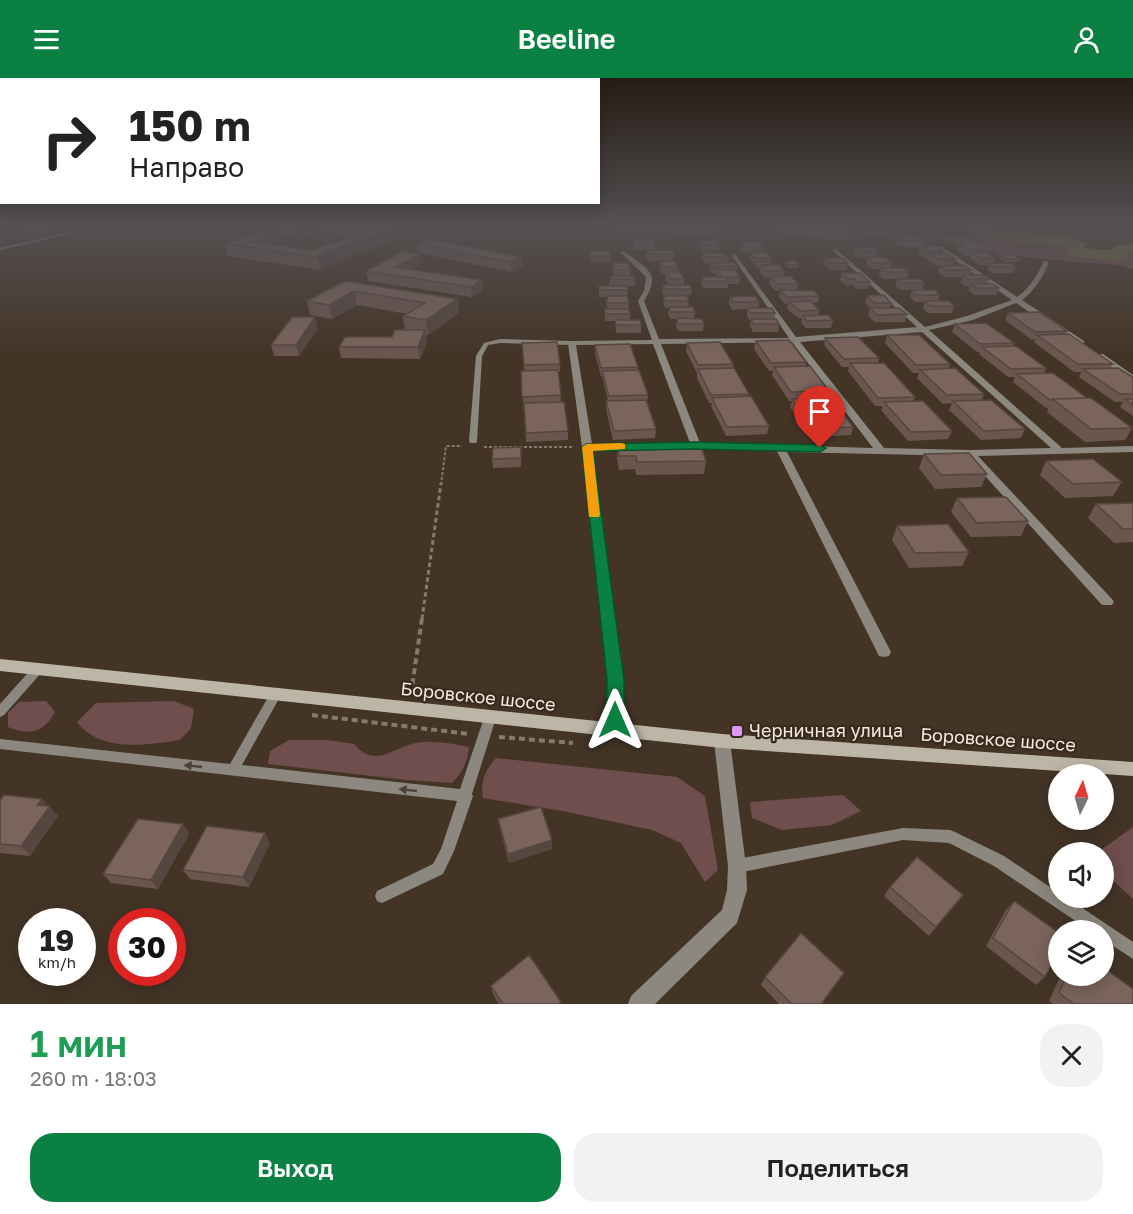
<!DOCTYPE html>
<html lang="ru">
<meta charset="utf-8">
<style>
:root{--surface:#fff;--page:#f2f2f2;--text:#222;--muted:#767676;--accent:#0b8043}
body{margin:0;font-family:"Golos Text",sans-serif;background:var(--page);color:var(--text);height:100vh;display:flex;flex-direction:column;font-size:22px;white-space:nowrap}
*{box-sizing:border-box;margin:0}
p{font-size:20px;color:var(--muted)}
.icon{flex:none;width:33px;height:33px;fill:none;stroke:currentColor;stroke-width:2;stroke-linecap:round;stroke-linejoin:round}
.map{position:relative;height:926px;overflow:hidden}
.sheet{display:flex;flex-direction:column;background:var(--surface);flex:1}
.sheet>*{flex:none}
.top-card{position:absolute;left:0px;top:0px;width:600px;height:126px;box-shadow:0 3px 15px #0003;background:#fff;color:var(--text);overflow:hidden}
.needle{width:39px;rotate:5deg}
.controls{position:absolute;left:1048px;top:686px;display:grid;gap:12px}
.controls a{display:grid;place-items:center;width:66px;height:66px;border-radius:50%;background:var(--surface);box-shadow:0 3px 15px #0003;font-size:30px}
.speed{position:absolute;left:18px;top:830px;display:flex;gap:12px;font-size:30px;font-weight:700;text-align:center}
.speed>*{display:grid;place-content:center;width:78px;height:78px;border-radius:50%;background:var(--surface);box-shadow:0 3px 15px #0003;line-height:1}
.speed small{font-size:15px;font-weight:400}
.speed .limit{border:9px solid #d22;background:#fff;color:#111}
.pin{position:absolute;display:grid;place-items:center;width:51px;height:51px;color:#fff;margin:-62px -26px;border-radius:50% 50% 50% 0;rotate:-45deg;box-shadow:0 0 6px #0007}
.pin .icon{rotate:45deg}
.me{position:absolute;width:66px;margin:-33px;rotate:0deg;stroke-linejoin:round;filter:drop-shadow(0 0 4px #0008)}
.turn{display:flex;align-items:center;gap:21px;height:126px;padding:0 30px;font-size:27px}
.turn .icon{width:78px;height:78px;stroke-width:2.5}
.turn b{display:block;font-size:42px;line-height:51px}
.round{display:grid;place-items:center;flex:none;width:63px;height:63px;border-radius:24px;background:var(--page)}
.overview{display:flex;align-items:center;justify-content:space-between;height:102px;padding:0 30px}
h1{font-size:36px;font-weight:600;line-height:45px;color:#1e9e55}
.action{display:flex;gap:12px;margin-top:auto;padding:12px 30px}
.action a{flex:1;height:69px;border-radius:24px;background:var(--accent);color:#fff;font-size:24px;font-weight:600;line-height:69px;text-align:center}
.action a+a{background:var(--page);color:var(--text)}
header{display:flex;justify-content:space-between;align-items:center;height:78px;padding:0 30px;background:var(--accent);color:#fff;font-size:27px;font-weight:600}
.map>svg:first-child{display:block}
.green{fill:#6f4e4d}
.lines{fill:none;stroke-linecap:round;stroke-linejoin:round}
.river{fill:#777549;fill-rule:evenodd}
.path-far2{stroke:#86796d;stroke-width:2;stroke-dasharray:3 2;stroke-linecap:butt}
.path-far1{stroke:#86796d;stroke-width:3;stroke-dasharray:4.5 3;stroke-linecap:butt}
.path{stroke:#86796d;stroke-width:4;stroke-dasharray:6 4;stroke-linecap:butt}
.lane{fill:#8c887f;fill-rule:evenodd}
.street{fill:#8c887f;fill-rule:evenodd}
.secondary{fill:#bdb6a7;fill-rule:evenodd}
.wall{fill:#69564f}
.shaded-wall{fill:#554640}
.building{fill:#7a645c;stroke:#554640;stroke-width:1.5}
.oneway{fill:#4d4235}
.route{fill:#0b8043;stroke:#07532c;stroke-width:1.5}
.slow{fill:#f59e0b}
.poi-dot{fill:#dc99f4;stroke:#382a1c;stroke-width:2}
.labels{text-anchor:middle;stroke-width:4.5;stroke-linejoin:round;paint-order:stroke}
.near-street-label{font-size:18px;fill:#f3eae1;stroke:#382a1c}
.near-poi-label{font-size:18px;fill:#f3eae1;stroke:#382a1c;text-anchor:start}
</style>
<header><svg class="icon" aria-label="menu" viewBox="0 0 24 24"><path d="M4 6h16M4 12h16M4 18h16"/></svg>Beeline<svg class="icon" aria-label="person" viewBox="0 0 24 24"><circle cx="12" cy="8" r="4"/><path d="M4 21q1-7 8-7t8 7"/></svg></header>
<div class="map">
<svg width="1133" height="926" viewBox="0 0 1133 926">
<rect width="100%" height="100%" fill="#433426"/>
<path class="green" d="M592,147H861L851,152L850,156L903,151L908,155C882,155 856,162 830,162C801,161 774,151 744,150C722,149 702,153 680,155C652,157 622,153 593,151Z
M925,156L1048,162C1076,171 1104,172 1133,173V191L1119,187C1059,183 982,178 925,156Z
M46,623L55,634C43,655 31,658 8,649V635L19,624Z
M174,623L194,631L191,650L180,662C146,667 101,675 77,644L96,625Z
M289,662H328L354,666C377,693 395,666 422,664C438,663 453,666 469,669C467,685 463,694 452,705L407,702L268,686L270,673Z
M496,680L677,699L705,718L718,792L705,804L681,765L652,752L568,734L483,720C480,704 485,692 496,680Z
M843,717L861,733L832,747L782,752L752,740L750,724Z
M1133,749V821L1104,794V774H1098Z"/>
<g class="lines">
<path class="river" d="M663,147H726C712,160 676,162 663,147Z
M780,147L817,150L818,147H832L829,157L812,159L782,150Z
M963,147C978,147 989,152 1004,153C1023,155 1073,152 1086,167L1083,170L1107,172L1117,168L1133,165V175L1117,183L1075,179L1069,177L1067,168L1064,167C1037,163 981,169 963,147Z"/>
<path class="path-far2" d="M484,369H573
M441,407L446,368H462"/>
<path class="path-far1" d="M422,541L441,405"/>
<path class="path" d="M411,616L422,540
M312,637L469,656
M499,659L573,665"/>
<path class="lane" d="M73,153L74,155L0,172V170Z
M500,261L572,263L575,265L572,267L500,265L488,267L482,278L477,363L476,365H470L469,363L476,278L484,265Z
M38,587L42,588L44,591L42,594L4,637L0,639V626L34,588Z
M275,612L279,614L281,617L242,687L460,711L484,640L486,637L490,635L494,637L496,640L472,716L473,718L454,773L443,796L382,825L377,823L375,818L377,813L433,786L441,771L457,723L0,671V661L230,686L271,614Z
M903,750L950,752L955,754L1004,778L1059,815V819H1066L1133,864V881L1104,862V852H1089L994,788L949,765L903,762L737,795L732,793L730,788L732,783L737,781Z"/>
<path class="street" d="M938,169H942L1017,219C1031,209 1037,197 1044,183L1049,184C1043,199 1035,212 1022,222L1084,263V267H1078L1016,225L973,242L929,252L1062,370L1133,368V374L978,378L1112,521L1114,524L1112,527H1102L967,378L787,374L891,574L889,578L884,579L879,578L777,373L680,370V366L690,365L653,266L576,267L592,366H634L639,369L634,372H592L622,602L623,653L621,658L615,660L609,658L607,653L608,602L582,369L568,265L572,263L652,262L638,223L644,213L646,199L620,174L625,173C645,192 663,192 644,223L659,261L789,260L732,178L735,176L796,259L917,249L833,173L835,170L925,249L967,238L1012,222L938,171ZM922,254L1051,370L970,372L884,370L800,264ZM792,264L873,370L700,365L661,266Z
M1097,276H1103L1133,297V304L1097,280Z
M722,656L728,658L730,663L746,788L747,812L737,845L655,926H628L631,918L722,832L727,812L728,788L714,663L716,658Z"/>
<path class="secondary" d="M0,581L722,656L1133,684V698L722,670L0,593Z"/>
</g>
<path class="wall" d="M3,147H59L61,152L44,157Z
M282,147H375L393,151L395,163L345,180L320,192L228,178L225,166L277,167L311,172L348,159L322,153L298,161L284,158Z
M897,158L923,163L922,169L943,173L942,176L955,181L953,188H936L928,182L929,180H925L918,175L920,169H901L895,165Z
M633,162L655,166V172L675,176L674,182L648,183L646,178L647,172H634Z
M699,162L720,166L719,172L702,173L699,168Z
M742,164L763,168L762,174H743L741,171Z
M961,164L992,172L990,177L995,180L994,185L1016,189L1013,195H992L987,191L988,187H980L970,181L971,178H965L956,172L959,166H961Z
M417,166L522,179L523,188L511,194L418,175Z
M855,169L878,173L876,179L858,180L853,175Z
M589,173L611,178V184H590Z
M751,174L771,180L770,186L784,193L783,199L798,206L797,212L819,218L818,225H812L819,232L818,237L833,242L831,250H806L801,245L802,240H798L787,231L788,225L785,226L779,219L780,213H775L769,206L770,200H765L760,194V191H757L754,187V186L750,180Z
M703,175L728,179L727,184L737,188L736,194L740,199L739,206H728V210H703L701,206L702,199H717V195H711L709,192L710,186H705L702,181Z
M999,176L1020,181L1019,184H1006L998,179Z
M868,179L892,185L890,190L909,194L907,200L883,201L879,197L880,191H872L866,186Z
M825,180L848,185L847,192H829L823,186Z
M660,183L678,189V194L684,201V207L692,211L691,217L664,218L662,214L663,207H669L666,201V196H662L660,190Z
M785,183L799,187L798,190H788L784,186Z
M421,185L410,191L482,202L483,212L472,219L368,203L366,193Z
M612,185L631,192L630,198L635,201V208H627L628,212L627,219L629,225L628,231L630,236V242L641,247V255H616L615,243H605V231H608L606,225V219H599V208H610L609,205L610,198H614L612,192Z
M940,188L971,192L969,197L989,201L988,206L999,210L996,217H974L968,212L970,208H965L960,204L962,199H945L938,194Z
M842,195L870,204L868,211H857L853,207L846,208L840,202Z
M897,201L924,205L922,212H900L895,208Z
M345,203L457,221L459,235L428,257H426L427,264L420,281L341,280L339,269L392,259L405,252L403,238L408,236L357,227L332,241L310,237L307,223Z
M912,212L940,217L938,223L954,228L952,235H928L923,230L925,224H915L910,219Z
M664,218L689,223L688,229L695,234L694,240L704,246L703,253H678L676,248L677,241H670L668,236L669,230H665L663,225Z
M867,218L891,225L890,230L907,236L905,244H875L868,238L870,230H871L865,225Z
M730,219L759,224L758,230L775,235L774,241L779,246L778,254H753L750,248L751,242H749L747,237V231L732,232L729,226Z
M1008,235L1067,253L1066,256L1113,286L1110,290L1133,299V338L1120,329L1123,324H1115L1079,299L1081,294H1074L1034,264L1035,261L1032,262L1005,242Z
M955,246L1014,265L1013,268L1046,290L1044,295L1087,320L1132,350L1125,362L1085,364L1047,334L1048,330H1046L1013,304L1015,299H1008L979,276L980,274H977L952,254Z
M318,250L299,278H274L271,267Z
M887,257L950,286L949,291L984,316L982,322L1025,351L1021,360L981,362L949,332L952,325L943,326L917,300L919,295H913L885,265Z
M825,260L879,280L878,285L915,319L914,323L952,353L948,361L908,363L881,332L883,328H875L848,293L849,289H842L824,267Z
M756,263L806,284V288L829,313L827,319L853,349L851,357L810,359L790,329L792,323H789L772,297L773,293H769L754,271Z
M522,265L560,286V294H558L561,324L568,353V362L526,364L521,293H524Z
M687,265L733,286V290L749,316L748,319L769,348L767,356L726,358L711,328L712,325H709L697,300V295L686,273Z
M595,267L638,289L637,292L648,317L647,325L656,351L655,360L613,362L606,331V323H608L602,298H601L595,275Z
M618,367L706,383L704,396L636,397L635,391L619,392L617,380Z
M521,369V389L493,390L492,381Z
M924,376L987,396L981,409L935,411L919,390Z
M1046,383L1122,404L1113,418L1065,420L1040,397Z
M957,420L1028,443L1021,458L971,459L951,434Z
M1133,425V464L1114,465L1088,440L1096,426Z
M897,448L969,474L962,488L909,490L892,462Z
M42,721L58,738L30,778L0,775V722Z
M498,741L552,771L509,785L500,751Z
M183,746L189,756L158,811L111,805L103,796Z
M270,765L249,809L190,801L183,792Z
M890,809L963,817L929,858L884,818Z
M1014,823L1045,899L1036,907L986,868L1006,832Z
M1061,897H1104L1133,926H1053L1049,923Z
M765,899L839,903L822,926H779L761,907Z
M491,908L561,926H499L493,916Z"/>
<path class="shaded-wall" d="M43,147H59L61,152L44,157L41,148Z
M301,147H321L322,153L298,161L295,149Z
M393,151L395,163L345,180L320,192L317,179L343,168Z
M274,155L277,167L252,164Z
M6,161L9,167L0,169V162Z
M420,176L421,185L399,198L395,189Z
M522,179L523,188L511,194L510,184Z
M482,202L483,212L472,219L471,209Z
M354,213L357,227L332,241L329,227Z
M457,221L459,235L428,257L426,242Z
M315,239L318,250L299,278L296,267Z
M425,252L427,264L420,281L418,269Z
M42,721L58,738L30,778L21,768L37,727Z
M183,746L189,756L158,811L151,802Z
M265,755L270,765L249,809L243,799Z
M552,762V771L509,785L508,776Z
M844,895L822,926H821Z"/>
<path class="building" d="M287,147H301L295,149Z
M344,147H375L393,151L343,168L317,179L225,166L259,153L274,155L252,164L311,172L367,153Z
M897,158H917L923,163H903Z
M429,161L522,179L510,184L417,166Z
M633,162H654L655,166H634Z
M699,162H717L720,166L702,167Z
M979,163L992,172H967L959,166H965L961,164Z
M742,164H761L763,168H744Z
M936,168L943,173H927L920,169Z
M855,169H874L878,173L860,174Z
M647,172H673L675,176H649Z
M404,173L420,176L395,189L482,202L471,209L366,193Z
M589,173H610L611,178H590Z
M751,174H767L771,180H755Z
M986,174L995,180L982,181L973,175Z
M703,175H724L728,179H706Z
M930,176H947L955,181H938Z
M999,176H1013L1020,181H1007Z
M868,179H885L892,185H874Z
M825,180H843L848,185H830Z
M795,182L799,187H789L785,183Z
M660,183H675L678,189H663Z
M733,184L737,188L712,189L710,186Z
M755,184H769L771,187L757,188Z
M612,185H628L631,192H615Z
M989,185H1010L1016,189H994Z
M761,187H779L784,193H766Z
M964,187L971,192H947L940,188Z
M880,190H904L909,194H885Z
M717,192H735L740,199H726L729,203H704L702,199H722Z
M667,194H680L684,201H670Z
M842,195H860L870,204H858L855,201H848Z
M962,197H984L989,201H967Z
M610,198H634L635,201H611Z
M791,198L798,206H777L771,199Z
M897,201H920L924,205H902Z
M345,203L457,221L426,242L403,238L425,225L354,213L329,227L307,223Z
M971,206H993L999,210H976Z
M663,207H690L692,211H664Z
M599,208H627L628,212H600Z
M780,212L814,213L819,218L786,219Z
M912,212H935L940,217H917Z
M884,217L891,225H874L867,218Z
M607,218H627L629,225H608Z
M664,218H687L689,223H665Z
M755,218L759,224H733L730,219Z
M811,223L819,232L800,233L789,224Z
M925,223H949L954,228H930Z
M669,229H693L695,234H671Z
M748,230H772L775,235H750Z
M870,230H899L907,236L877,237Z
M605,231H629L630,236H605Z
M1039,234L1067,253L1035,254L1008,235Z
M828,237L833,242L807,243L803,238Z
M292,239H315L296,267H271Z
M677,240L702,241L704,246H678Z
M751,241H776L779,246H754Z
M615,242H640L641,247H616Z
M986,245L1014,265L980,266L955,246Z
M395,252H425L418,269H339L345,259H392Z
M1069,256L1113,286H1078L1037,257Z
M887,257H919L950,286L916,287Z
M858,259L879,280L844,281L825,260Z
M789,262L806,284L771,285L756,263Z
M557,264L560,286L524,287L522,265Z
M720,264L733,286L698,287L687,265Z
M630,266L638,289L601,290L595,267Z
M1016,268L1046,290L1011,291L982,269Z
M850,285H884L915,319L878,320Z
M810,288L829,313L791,314L774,289Z
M734,290L749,316L711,317L698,291Z
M955,290L984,316L947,317L920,292Z
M1118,290L1133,299V316H1120L1083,291Z
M558,292L561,317L522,319L521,293Z
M639,292L648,317L609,318L602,293Z
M1053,295L1087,320L1053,321L1054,322H1050L1017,296Z
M751,318L769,348L727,349L712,320Z
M831,319L853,349L812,350L792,321Z
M1091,320L1132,350L1091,351L1053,321Z
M1125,321H1133V327Z
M646,322L656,351L614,353L606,323Z
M991,322L1025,351L984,353L953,323Z
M923,323L952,353L911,354L884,324Z
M564,324L568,353L526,355L524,325Z
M700,365L706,383L637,384L636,378H619L618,367Z
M521,369V380L492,381L493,370Z
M969,375L987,396L941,397L924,376Z
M1093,381L1122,404L1073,406L1046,383Z
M1006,419L1028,443L977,445L957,420Z
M1133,425V451H1123L1096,426Z
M948,446L969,474L915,475L897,448Z
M4,717L42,721L37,727L50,728L21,768L0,766V722Z
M541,729L552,762L508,776L498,741Z
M138,741L183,746L151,802L103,796Z
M207,748L265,755L243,799L183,792Z
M917,779L963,817L936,849L890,809Z
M1014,823L1059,855V871L1045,899L993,860Z
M801,855L844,895L821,926H792L765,899Z
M529,877L561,924L559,926H503L491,908Z
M1104,890L1133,911V926H1074L1059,915L1067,897H1104Z"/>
<defs><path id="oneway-solid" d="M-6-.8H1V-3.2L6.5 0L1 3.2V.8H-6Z" transform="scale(1.5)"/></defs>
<g class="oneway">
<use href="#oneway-solid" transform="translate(193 688) rotate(-174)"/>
<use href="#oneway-solid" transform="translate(408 712) rotate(-174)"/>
</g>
<linearGradient id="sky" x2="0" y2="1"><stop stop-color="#251d15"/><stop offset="0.53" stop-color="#555052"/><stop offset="1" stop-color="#555052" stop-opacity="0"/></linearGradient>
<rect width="1133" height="277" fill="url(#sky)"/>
<path class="route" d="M696,364L820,367L826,370L820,374L696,371L593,373L624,602V642L622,648L615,650L609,648L606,642L607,602L582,369L587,366Z"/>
<path class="slow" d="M621,365L625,366V371L593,373L600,437L599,439H589L582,369L587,366Z"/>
<rect class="poi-dot" x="731" y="647" width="12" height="12" rx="3"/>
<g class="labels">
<g class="near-street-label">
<text transform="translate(478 619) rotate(6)" y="6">Боровское шоссе</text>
<text transform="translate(998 662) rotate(4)" y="6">Боровское шоссе</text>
</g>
<g class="near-poi-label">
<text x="749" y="659">Черничная улица</text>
</g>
</g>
</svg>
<div class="controls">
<a><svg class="needle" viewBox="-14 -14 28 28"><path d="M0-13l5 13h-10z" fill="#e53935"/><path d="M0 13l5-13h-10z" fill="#767676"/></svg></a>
<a><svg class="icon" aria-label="sound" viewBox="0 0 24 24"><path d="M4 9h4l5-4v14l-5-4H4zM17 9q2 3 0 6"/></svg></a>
<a><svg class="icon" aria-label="layers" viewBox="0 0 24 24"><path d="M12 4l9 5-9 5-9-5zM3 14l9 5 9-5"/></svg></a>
</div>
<div class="speed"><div>19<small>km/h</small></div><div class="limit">30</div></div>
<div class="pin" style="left:820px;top:370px;background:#d93025"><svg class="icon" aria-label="arrive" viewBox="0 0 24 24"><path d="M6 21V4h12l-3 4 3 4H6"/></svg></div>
<svg class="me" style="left:615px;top:642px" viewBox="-20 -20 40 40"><path d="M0-17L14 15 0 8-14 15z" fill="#0b8043" stroke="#fff" stroke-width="4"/></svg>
<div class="top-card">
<div class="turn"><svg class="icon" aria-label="right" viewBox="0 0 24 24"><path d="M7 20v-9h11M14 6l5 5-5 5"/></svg><div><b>150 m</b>Направо</div></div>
</div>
</div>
<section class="sheet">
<div class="overview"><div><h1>1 мин</h1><p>260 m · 18:03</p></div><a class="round"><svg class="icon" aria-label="close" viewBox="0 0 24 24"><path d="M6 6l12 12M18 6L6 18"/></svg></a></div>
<div class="action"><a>Выход</a><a>Поделиться</a></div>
</section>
